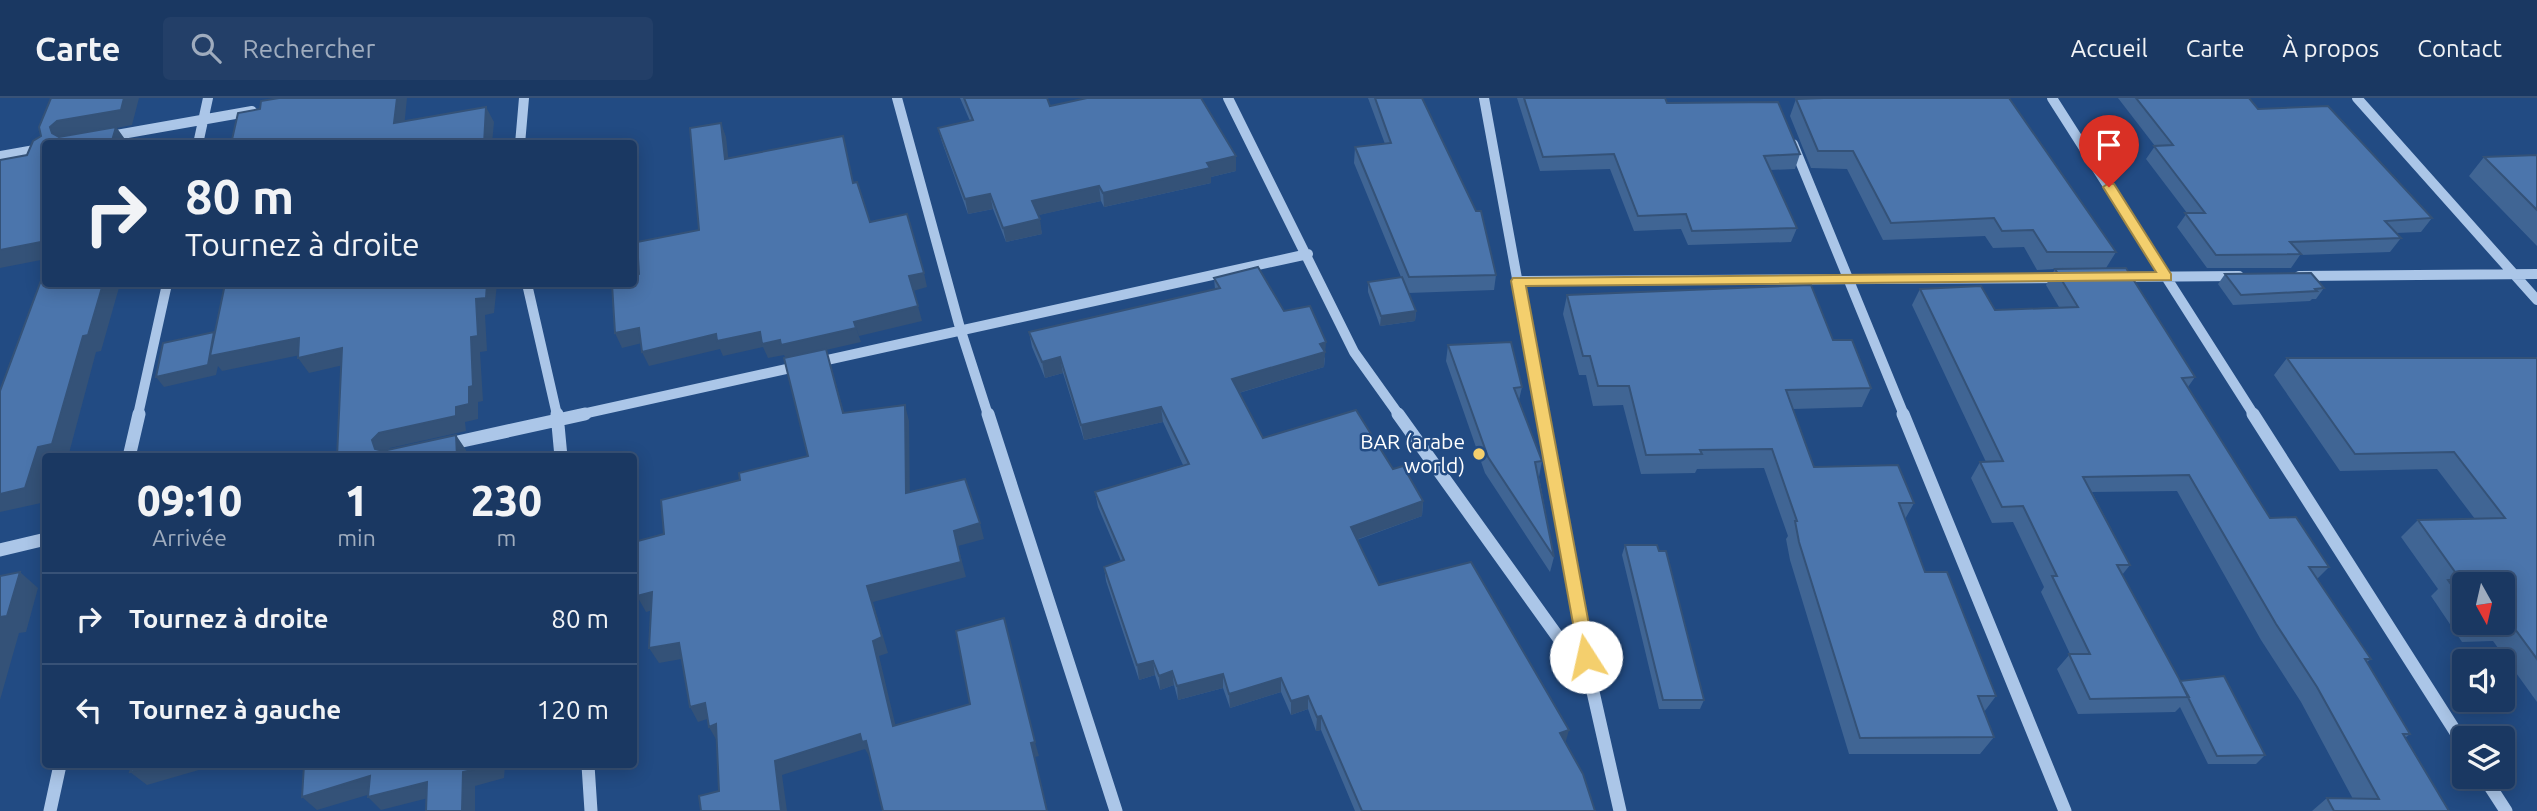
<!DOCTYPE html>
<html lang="fr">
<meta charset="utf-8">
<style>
:root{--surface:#1a3862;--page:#233f68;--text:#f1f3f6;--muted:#9facbe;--line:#385277}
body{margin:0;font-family:Ubuntu,sans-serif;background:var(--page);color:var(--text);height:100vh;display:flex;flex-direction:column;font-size:26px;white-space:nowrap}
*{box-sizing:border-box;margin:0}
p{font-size:23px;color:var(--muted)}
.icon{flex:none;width:38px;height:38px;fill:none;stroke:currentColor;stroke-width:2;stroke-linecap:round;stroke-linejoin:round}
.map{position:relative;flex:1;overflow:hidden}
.side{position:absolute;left:42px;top:355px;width:595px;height:315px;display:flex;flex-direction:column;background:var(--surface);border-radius:7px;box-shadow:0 4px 18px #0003,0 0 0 2px var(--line)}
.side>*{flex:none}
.hud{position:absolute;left:42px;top:42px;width:595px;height:147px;border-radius:7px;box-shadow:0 4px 18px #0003,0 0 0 2px var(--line);background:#1a3862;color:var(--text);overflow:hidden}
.needle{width:46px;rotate:172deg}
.buttons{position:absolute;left:2452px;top:474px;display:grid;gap:14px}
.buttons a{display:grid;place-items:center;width:63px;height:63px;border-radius:7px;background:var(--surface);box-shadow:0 4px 18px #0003,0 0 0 2px var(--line);font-size:35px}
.pin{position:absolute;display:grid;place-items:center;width:60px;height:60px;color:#fff;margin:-72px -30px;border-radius:50% 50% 50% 0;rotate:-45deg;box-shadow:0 0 7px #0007}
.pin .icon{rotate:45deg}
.me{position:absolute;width:77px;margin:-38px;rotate:350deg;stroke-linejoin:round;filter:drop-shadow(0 0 5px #0008)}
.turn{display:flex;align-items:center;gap:24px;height:147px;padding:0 28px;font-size:32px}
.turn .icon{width:91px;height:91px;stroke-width:2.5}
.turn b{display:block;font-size:49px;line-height:60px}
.eta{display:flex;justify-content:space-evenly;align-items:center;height:119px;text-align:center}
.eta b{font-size:42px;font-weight:800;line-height:49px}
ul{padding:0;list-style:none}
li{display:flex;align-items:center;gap:21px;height:91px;padding:0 28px;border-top:2px solid var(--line)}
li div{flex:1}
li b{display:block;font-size:26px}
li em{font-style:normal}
header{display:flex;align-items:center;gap:42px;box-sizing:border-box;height:98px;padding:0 35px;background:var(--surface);border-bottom:2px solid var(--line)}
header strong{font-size:33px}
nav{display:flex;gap:38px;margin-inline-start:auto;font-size:24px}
.search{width:490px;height:63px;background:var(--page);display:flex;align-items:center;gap:18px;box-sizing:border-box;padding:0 24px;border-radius:7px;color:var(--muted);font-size:26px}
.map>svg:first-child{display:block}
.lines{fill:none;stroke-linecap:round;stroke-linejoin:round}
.minor-far1{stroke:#abc6e8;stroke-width:10}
.minor{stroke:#abc6e8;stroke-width:13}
.wall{fill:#406594;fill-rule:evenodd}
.shaded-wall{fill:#345278}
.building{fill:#4b75ac;stroke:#345278;stroke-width:2}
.route{fill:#f4cf6d;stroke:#9f8747;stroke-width:2}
.poi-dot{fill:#f4cf6d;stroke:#224b83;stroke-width:2.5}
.labels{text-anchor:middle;stroke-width:5;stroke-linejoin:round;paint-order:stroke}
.poi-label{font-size:21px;fill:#fff;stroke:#224b83;text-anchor:end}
</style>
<header>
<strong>Carte</strong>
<div class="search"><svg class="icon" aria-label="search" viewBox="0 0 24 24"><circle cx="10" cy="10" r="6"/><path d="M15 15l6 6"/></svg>Rechercher</div>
<nav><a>Accueil</a><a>Carte</a><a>À propos</a><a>Contact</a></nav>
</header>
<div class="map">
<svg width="2537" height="713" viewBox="0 0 2537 713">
<rect width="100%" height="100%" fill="#224b83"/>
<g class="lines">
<path class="minor-far1" d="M897,0L960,230L988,317
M1228,0L1354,254L1399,317
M1484,0L1542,317
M2052,0L2254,317
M2357,0L2537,202
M105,39L252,13
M198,46L208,0
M520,46L524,0
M1793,46L1904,317
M0,58L46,50
M2299,178L2537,176
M2117,179L2239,178
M1518,183L2064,180
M527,186L557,317
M138,317L167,186
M578,317L1308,156"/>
<path class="minor" d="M557,316L561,359
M988,316L1116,713
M1398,316L1588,581
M1542,316L1591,585L1620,713
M1903,316L2065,713
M2253,316L2464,647
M444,347L585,316
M129,359L139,316
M0,452L46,441
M588,667L591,713
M2484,679L2506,713
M50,713L60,667"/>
</g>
<path class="wall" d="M960,0H1047L1050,8L1236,73L1211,79V85L1104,109L1101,103L1038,117L1042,136L1006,144L993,111L968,116L942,44L938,30L970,23Z
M1368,0H1422L1496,177L1494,192L1408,195L1416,213L1415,223L1380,228L1368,194V184L1401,179L1354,65L1355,49L1385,46Z
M1517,0H1665L1667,5L1800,56L1795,71L1770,72L1797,130L1791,144L1688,147L1681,131L1634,133L1610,71L1540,73Z
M2118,0H2249L2258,11L2432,120L2421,134L2396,135L2401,140L2390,154L2300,157L2291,170H2207L2177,129L2187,115L2146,61L2155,48Z
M1796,1L2116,154L2106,170L2195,279L2188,289L2270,420L2329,469L2317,481L2371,561L2367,564L2410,636L2405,640L2449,713H2312L2327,700L2353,701L2301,604L2261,542L2177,393L2092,394L2130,467L2122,477L2180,583L2265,657L2256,666H2208L2180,609L2175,614L2078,616L2057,571L2070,556L2041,494L2044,489L2013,424L1992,425L1971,380L1980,364H1986L1912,207L1920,191L1995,212L2059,209L2046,187L2055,171L2037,172L2024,149L1993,150L1985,138L1883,142L1847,71L1811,70L1790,18Z
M2537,57V148L2469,78L2484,59Z
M2225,176L2324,190L2316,201H2312L2310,203L2233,207L2218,186Z
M1214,180L1284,213L1325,260L1324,269L1239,295L1263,340L1393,371L1423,403L1422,418L1357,442L1379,487L1565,644L1595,713H1355L1321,632L1316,633L1308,611L1291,617L1281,594L1230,610L1223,590L1178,602L1174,587L1160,592L1155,577L1139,582L1106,483L1104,469L1121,463L1098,409L1095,394L1183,367L1163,324L1084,342L1063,275L1045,280L1032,249L1029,234L1215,191Z
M1567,197L1833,242L1871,290L1862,309L1793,311L1814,369L1914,405L1905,421L1925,474L1996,598L1984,614L1994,639L1980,656H1849L1790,462L1786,441L1788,438L1764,370L1697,371L1695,375L1641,376L1623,307L1593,308L1586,277H1579L1563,216Z
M1448,247L1522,289L1519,302L1542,363L1539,379L1554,459L1550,474L1485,375L1446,263Z
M2287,260H2537V604L2493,543L2462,544L2431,498L2438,491L2401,439L2418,422L2475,421L2437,371L2340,373L2274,277ZM2464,486L2502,525H2464Z
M1625,447L1704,602L1700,611H1659L1622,457Z"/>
<path class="shaded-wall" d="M124,0H139L132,27L117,30L127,44V46L62,44L52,35L50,29L57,23Z
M397,0H407L403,40L394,25Z
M486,9L494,24L492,46H484Z
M721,25L726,39L730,75L725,61Z
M1236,58V73L1211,79V85L1104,109L1103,95L1207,65Z
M1099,88L1101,103L1035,118L1032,103Z
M990,96L993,111L968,116L965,101Z
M1040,121L1042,136L1006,144L1003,130Z
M46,143V161L0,170V152Z
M924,175L927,189L913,193L909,178Z
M103,186H120L101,253L96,254L68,359H46V390L41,405L0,414V396L83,238Z
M487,186H497L494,215L485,217L487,253L480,254L483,303L478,304V321L465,324L466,333L390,350L383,357L375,351L372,342L379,335L456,309L471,239L476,201Z
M918,208L922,223L859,238L854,224Z
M1416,213L1415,223L1380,228L1381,218Z
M639,230L646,244L622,250L615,235Z
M856,230L861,244L826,252L849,331L786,261L784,257L768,260L763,249L723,258L720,251L649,268L642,254L716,236L760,234L780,242Z
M214,234L221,244L299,240L310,255L222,273L218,268L216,277L164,289L156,279Z
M1326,244L1324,269L1232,297V281L1320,246Z
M342,250L352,265L309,275L298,260Z
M1060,259L1063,275L1045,280L1042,264Z
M905,307L909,323L910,411L906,395Z
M1161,309L1163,324L1084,342L1081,327Z
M456,337L466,352V359H457Z
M1423,403L1422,418L1350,444L1351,429Z
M980,425L984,441L958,448L966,479L873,504L888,555L879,558L899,642L893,628L873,543L867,488L954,433Z
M20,474L38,490L26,534L19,535L0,602V521Z
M652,494L661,510L646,514L637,498Z
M679,545L687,560L659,565L649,550Z
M1153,563L1155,577L1139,582L1137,567Z
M1172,573L1174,587L1160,592L1159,578Z
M1223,576V590L1178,602L1177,588Z
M1281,580V594L1230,610L1229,596Z
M1308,598V611L1291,617V603Z
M705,605L713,619L698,624L690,609Z
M1321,618V632L1316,633L1317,619Z
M716,626L717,643L709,629Z
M1569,632L1565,646L1560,635Z
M860,636L866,643L872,657L869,658L865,651L782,677L787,713H781L775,663Z
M1035,644L1039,658L1035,659L1031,645Z
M154,667H216L147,687L130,674Z
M493,667H505L504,680L475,688V713H462L463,674Z
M370,678L384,692L317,712L302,699Z
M427,684L440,697L381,712L368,699Z"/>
<path class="building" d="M51,0H124L121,12L57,23L50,29L52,35L59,39L116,29L111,46H46V143L0,152V62L27,57L33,43L41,38L39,29Z
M279,0H397L394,25L486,9L484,46H231L238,15L260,11L261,3Z
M964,0H1047L1050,8L1087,0H1201L1236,58L1207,65L1210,70L1103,95L1099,88L1032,103L1040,121L1003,130L990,96L965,101L938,30L973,22Z
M1375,0H1422L1476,113H1481L1496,177L1409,179L1355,49L1391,45Z
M1524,0H1665L1667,5L1778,4L1800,56L1764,58L1797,130L1692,133L1686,116L1638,118L1614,56L1543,59Z
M1824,0H2009L2116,154H2047L2033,132L2002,133L1994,120L1891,125L1853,53H1818L1796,1Z
M2136,0H2249L2258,11L2328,8L2432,120L2385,123L2401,140L2290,144L2301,156L2216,157L2185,115H2205L2154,48L2173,47Z
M721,25L725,61L843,38L853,85L857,84L870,124L907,116L924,175L909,178L918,208L854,224L856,230L781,247L780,242L762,246L760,234L717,243L716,236L642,254L639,230L615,235L612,186H634V177L639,176L637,144L699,132L690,30Z
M2537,57V112L2484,59Z
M46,169V186H103L88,237L83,238L52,346L38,349L25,390L0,396V293Z
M1258,169L1284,213L1310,208L1326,244L1320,246L1325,254L1232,281L1263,340L1356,312L1393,371L1403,368L1423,403L1351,429L1379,487L1471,464L1569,632L1560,635L1583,676L1595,713H1362L1321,618L1317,619L1308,598L1291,603L1281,580L1229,596L1223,576L1177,588L1172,573L1159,578L1153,563L1137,567L1104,469L1124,462L1095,394L1189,366L1161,309L1081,327L1060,259L1042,264L1029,234L1220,190L1214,180Z
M2126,170L2195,279L2182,280L2270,420L2296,419L2329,469H2309L2371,561H2365L2410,636H2403L2449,713H2334L2327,700L2379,701L2317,589L2276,526L2189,377L2083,379L2130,467H2117L2189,599L2090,601L2069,556H2090L2052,478H2057L2023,408L2002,409L1980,364L2003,363L1920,191L1981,188L1995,212L2078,209L2055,171Z
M2311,175L2324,190L2315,191L2317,193L2241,197L2225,176Z
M1402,179L1416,213L1381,218L1368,184Z
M225,186H487L486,200L476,201L478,238L471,239L473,288L469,289V306L456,309V318L379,335L372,342L375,351L383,353L456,337L457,359H337L342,250L298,260L299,240L210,258Z
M1811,187L1833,242H1852L1871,290L1786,292L1814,369L1898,367L1914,405H1899L1925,474H1947L1996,598H1978L1994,639L1860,640L1799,444L1795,423H1797L1772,351L1700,352L1702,356L1646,357L1629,288H1598L1590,258H1583L1567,197Z
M214,234L208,267L156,279L163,245Z
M1511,244L1522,289L1514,290L1542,363L1535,364L1554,459L1488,359L1448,247Z
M826,251L843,315L905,307L906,395L965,381L980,425L954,433L961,464L867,488L882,539L873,543L893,628L970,606L956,533L1004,520L1035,644L1031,645L1047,713H883L866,643L862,644L860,636L775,663L781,713H701L699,698L719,693L716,626L709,629L705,605L690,609L679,545L649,550L652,494L637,498L634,444L664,436L661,402L740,382L739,375L808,358L784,260Z
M2287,260H2537V561L2512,527L2480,528L2479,525H2502V486H2464V504L2448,482L2460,481L2418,422L2505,420L2454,354L2355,356Z
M1625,447H1657L1659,453H1666L1704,602H1663Z
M20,474L7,518L0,519V521V478Z
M2224,578L2265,657L2217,658L2180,583Z
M132,667H154L130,674Z
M304,667H493L463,674L462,713H426L427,684L368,699L370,678L302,699Z"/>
<path class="route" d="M2109,85L2114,86L2171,176V182L1526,188L1595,559L1592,564H1580L1511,183L1513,180L2156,174L2103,89Z"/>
<circle class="poi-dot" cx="1479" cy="356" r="7"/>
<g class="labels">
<g class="poi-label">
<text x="1465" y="351">BAR (arabe<tspan x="1465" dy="24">world)</tspan></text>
</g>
</g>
</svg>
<div class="buttons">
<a><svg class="needle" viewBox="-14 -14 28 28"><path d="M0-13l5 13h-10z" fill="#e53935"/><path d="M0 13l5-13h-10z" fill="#9facbe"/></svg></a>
<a><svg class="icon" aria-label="sound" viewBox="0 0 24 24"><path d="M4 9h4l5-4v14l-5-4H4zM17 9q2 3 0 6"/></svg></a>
<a><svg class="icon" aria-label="layers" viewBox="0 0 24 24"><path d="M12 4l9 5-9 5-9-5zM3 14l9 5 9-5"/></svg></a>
</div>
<div class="pin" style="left:2109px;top:89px;background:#d93025"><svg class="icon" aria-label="arrive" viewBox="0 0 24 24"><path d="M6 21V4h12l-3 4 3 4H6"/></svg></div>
<svg class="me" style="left:1586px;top:559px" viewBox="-20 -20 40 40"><circle r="19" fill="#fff"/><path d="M0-13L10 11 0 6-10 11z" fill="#f4cf6d"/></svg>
<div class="hud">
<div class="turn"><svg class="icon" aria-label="right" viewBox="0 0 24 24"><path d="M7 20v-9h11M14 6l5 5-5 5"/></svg><div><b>80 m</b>Tournez à droite</div></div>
</div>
<section class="side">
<div class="eta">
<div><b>09:10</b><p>Arrivée</p></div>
<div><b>1</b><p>min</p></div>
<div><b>230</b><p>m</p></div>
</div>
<ul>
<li><svg class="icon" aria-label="right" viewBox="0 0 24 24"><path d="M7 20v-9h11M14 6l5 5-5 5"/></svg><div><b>Tournez à droite</b></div><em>80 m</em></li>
<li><svg class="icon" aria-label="left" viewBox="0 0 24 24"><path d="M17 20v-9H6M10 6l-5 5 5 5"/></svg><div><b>Tournez à gauche</b></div><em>120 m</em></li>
</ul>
</section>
</div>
